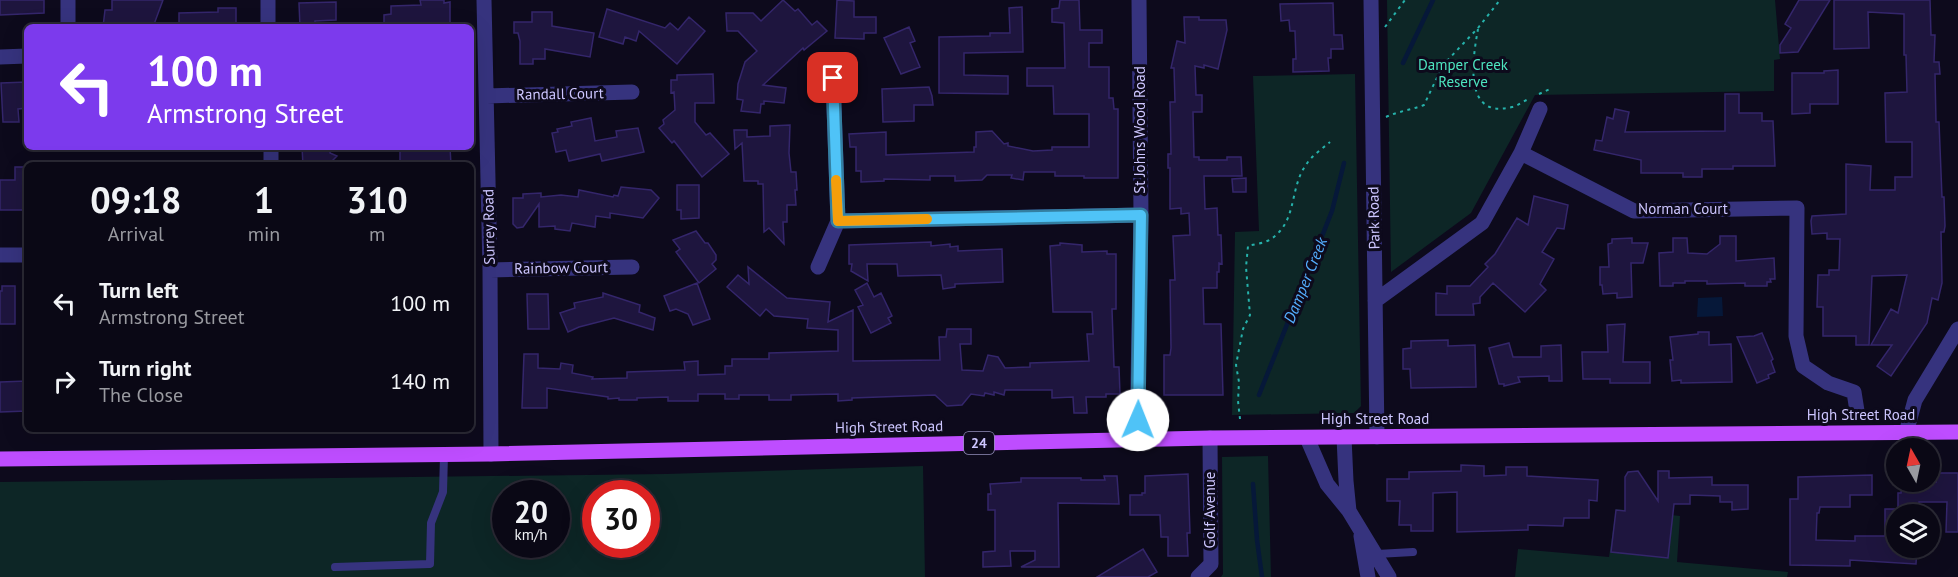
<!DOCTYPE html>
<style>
:root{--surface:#0a0815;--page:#13111e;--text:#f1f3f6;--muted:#999aa0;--line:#2a2934}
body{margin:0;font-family:"PT Sans",sans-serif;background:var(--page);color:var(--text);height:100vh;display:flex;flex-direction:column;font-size:22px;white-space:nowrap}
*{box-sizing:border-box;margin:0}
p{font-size:20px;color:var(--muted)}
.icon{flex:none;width:33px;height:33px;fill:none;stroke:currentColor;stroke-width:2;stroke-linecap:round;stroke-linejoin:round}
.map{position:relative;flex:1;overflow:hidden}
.side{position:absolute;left:24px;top:162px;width:450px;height:270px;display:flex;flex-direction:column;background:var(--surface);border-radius:9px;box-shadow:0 6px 24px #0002,0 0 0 2px var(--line)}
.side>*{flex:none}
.hud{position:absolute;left:24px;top:24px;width:450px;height:126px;border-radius:9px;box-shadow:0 6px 24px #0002,0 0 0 2px var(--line);background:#7c3aed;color:#fff;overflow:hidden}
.needle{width:39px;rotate:351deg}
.tools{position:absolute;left:1886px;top:438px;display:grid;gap:12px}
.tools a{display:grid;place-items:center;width:54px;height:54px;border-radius:50%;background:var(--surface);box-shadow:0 6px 24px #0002,0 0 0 2px var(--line);font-size:30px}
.speed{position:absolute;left:492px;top:480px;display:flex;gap:12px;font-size:30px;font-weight:700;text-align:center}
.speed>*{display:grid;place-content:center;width:78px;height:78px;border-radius:50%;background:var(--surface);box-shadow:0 6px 24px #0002,0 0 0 2px var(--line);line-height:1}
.speed small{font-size:15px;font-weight:400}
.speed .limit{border:9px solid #d22;background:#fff;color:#111}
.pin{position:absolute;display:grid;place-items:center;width:51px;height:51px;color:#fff;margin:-26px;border-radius:12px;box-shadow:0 3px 9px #0006}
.me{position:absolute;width:66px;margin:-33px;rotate:1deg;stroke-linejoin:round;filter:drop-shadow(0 0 4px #0008)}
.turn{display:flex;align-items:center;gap:21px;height:126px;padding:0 24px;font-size:27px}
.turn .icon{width:78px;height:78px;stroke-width:2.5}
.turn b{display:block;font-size:42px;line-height:51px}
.eta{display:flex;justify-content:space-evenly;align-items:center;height:102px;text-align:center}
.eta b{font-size:36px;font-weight:700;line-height:42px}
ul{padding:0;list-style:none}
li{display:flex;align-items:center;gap:18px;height:78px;padding:0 24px}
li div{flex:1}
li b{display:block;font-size:22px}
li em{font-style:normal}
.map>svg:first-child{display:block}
.green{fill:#0d2626;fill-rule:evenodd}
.water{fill:#061839}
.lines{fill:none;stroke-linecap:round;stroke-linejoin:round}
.stream{stroke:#061839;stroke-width:4.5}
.building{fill:#1e153e;stroke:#34266b;stroke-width:1.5}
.path{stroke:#26b2ab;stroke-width:2;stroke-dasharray:3 4.5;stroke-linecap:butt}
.service{stroke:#36337e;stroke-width:8}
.minor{stroke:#36337e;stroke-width:15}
.primary{stroke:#be4dff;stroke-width:15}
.route-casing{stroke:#337fa1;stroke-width:15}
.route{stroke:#4fc3f7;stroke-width:10}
.slow{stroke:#f59e0b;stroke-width:10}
.labels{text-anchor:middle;stroke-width:6;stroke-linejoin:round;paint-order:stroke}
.shield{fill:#0d0a1c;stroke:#938ebb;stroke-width:1.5}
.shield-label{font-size:14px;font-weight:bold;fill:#cdc6ff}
.park-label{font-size:15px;fill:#4de4bf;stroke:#0d0a1c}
.street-label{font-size:15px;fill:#cdc6ff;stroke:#0d0a1c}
.water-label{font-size:16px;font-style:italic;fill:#54aeff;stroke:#0d0a1c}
</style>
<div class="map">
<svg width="1958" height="577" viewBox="0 0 1958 577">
<rect width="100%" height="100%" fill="#0d0a1c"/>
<path class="green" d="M1387,0H1775L1780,59L1774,60V91L1535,95L1471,213L1391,272Z
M1355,74L1361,406L1354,413L1232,415L1235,232L1259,231L1253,76Z
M1268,456L1271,577H1221L1223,574L1222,457Z
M923,466L925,577H0V482L666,474ZM506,494H556V544H506ZM596,494H646V544H596Z
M1616,509L1680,516L1677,562L1788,572L1787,577H1515L1518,549L1609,557Z"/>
<path class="water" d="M1722,297L1723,316L1697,317L1698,298Z"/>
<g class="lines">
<path class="stream" d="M1403,63L1433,0
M1259,395L1332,211L1344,163
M1253,484L1257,540L1262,577"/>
</g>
<path class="building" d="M0,0H44V13L0,15Z
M112,0H163L153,27H103L105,10H112Z
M420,0H444V3L450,2V27H384V15L391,14V6L421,5Z
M783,0L795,11L798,9L812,25L817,21L827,31L804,50L803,48L763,85L786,88L784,103L764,101V104H761L760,113L741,111L743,100L737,99L738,84L745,62L757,51L738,31H727L726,13H753L761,21Z
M837,0L854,1V17H876V33H864V39L835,38Z
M1060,0H1079L1080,30H1102V43H1089V67H1109V98H1113L1114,109H1118V178H1084V176H1055V172H1024L1023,180L1011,178L1012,175H987L982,180L955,181V176H930V180L884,179V181L861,182V171H856V147H850L849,134L886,132V155L974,152V147H976V132L992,131L1004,144L1008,143V146L1033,151L1052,150V147H1089V114H1054L1053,86H1027V68H1065L1064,23L1052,22V9L1059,8Z
M1799,0H1830L1798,52L1780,53V45L1791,28L1785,24Z
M1834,0H1930L1931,35H1935L1934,62H1939L1940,74H1935L1936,122H1939L1942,197H1944L1945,226L1944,232H1941L1942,283L1938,300L1932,298L1927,323L1891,376L1877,366L1892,345H1871L1891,309L1898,313L1907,275L1872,276L1869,345H1856V336H1823V307H1817L1818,275H1829V270H1839L1840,239H1827V233L1812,234L1811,221L1812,216L1846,214V164L1871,166L1870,190H1895V177H1912V142H1886L1885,93L1907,92L1906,55H1904V14L1868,12L1869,48L1834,49Z
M336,2V20L315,21V27H300L299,3Z
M1333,3L1334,35H1342L1343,49H1331V58H1328L1329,71L1293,72V59H1296L1295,31H1290L1289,20L1281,21L1280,4Z
M1022,7L1023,52L964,53V75L1008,76V94L939,93V37L990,36V33H1010L1009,8Z
M218,8H236V27H179V13L218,12Z
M607,9L665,28L670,23L678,30L689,17L705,31L677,64L639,31L636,41L625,37L623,44L599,37Z
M532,12H552V26L594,33L590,57L545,49V59H533V64H520V41L518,33H514V22H532Z
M1184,17H1199V20H1226L1227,30L1218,69L1204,65V68L1195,66L1196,95H1202V112H1193L1194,157H1199V160H1227V157H1241L1242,176H1204L1205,209L1217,208L1218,235H1221L1222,264L1219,263V272H1217V288H1203L1204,324H1221L1223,395H1164V355H1170L1171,348L1170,280H1175L1173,236L1190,235L1189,213L1181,214V208L1170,209V168H1168V154H1171L1170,102H1175L1174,68H1171L1177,41L1185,43Z
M909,27L915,41L910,43L920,67L901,74L884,38Z
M1838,70V104H1810V113L1792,114V73H1824V71Z
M713,74L714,103H695V122L706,135L710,133L729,154L702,177L674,141L672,143L659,128L664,124L663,120L675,110L674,92L671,93V80H677V75Z
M27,82V108L18,109L19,122H3L1,83Z
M929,87L932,96L933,105H914V121L883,122L882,89Z
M1725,94H1739V113H1762V121H1773L1775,166H1733V169H1702V177H1683V173H1641V160L1594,150L1596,140L1602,141L1607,117L1613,119L1615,109L1629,112L1625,132L1725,131Z
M591,118L595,141L617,137L616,131L638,128L644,152L602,161L600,154L569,161L566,150L556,152L552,133L558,132L557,129L572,126L571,122Z
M790,125L789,153L791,172H796L797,190H795L796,205H787V222H783L784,244L769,228L764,232L763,184H758V181H744L742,143L735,149L734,130H747V137L770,136V126Z
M302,147H330V153L337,156L328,165H303Z
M400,147H450L451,165H400Z
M15,167H26L27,210H0V180H15Z
M1246,178V192H1233L1232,179Z
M677,185H699V218L681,219V210H677Z
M621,187L651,190L659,198L643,218L610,213V218L596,216L595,227L572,223L570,231L555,229V226L539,227V204L523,227L517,228L513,224V198H523V194L541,193V197L561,195L578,197L579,190L613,197L614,195L618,196Z
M1534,196L1568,205L1564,229L1557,228L1542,252L1554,259L1540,284L1546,290L1525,312L1493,283L1480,297V303L1473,304L1474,315H1436V293L1447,294V286H1470L1488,267L1485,264L1495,254L1517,218L1528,225Z
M696,231L705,243H708L716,255V260L712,264L716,269L699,283L676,252L680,249L673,240Z
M1720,236H1736V261L1774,258L1775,279H1770L1771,282H1767V286H1745V283L1707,284V281H1685V283H1673V286H1660L1659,253L1673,252V238H1687L1688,253L1707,254L1720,244Z
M1632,238V243H1648L1643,263H1631L1632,297L1617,298V293L1603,294L1602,285H1600V267H1609L1608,244L1612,243V239Z
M931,242V246L950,244V247L958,246V251L1002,249L1003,282L955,284V287L943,289L941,275L898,276L897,264H867L868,281L851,271L852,264H849V245Z
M1060,243L1082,245V252L1107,251V254H1116V309H1112L1114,367H1119L1120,394H1106V397H1086L1087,413H1074L1073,397L1052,398V390H1005L1004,395L994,392V395L985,393L984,396L971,394L962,405L947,406L935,395L852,398V400L838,401V394L791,395V400H769V395H739V399H725V394H698V401H668V397L637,398V400H619V398L608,399V397L547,388V408H522L524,354H538V368L560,369L561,363L573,365L572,373L593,377L592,379L627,378V372L685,370L684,362L698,361V375L725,374V366H732V359H769V353L838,351V330L807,328L808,319L774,316L766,309L760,316L727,287L738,275L749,284L748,267L787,298L830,302L828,322L853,310V361L940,360L939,337H946L947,329H971V344H960L962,370L983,371L988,355L998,357L1005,368L1030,367V363L1089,361L1087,334H1093L1092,312H1053L1050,246L1060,245Z
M697,283L710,319L693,325L688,314L676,309L670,311L664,296Z
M867,283L874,297L881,293L892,316L888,318L891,323L871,333L858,307L863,305L855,290Z
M2,286H15V324H0V291H2Z
M603,293L640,305L639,312L655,318L653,330L614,318L579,327L568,332L560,313L575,308L574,303L603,297Z
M527,294H548L549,329H528Z
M1625,324L1623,362H1650V383H1610V379H1583L1582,352H1608L1607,325Z
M1698,332H1709V345L1731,344L1732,382L1681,383V380L1672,381L1670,360H1673L1670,337L1698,334Z
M1762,333L1773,359L1771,361L1775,372L1768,375L1769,378L1757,383L1737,337L1754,336Z
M1448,340V346L1475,345L1476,387L1411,388L1410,369H1403V349L1411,348V341Z
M1509,343L1513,357H1541V346L1561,345L1562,381H1549V376L1518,377L1520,382L1504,386V384H1499L1489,348Z
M27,381V411L0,412V382Z
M1461,465L1484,466V476L1506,475V467H1527V476L1598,480L1597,501L1589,500V518H1564L1563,526L1528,525V530L1457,532V492L1433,493V531H1411V525H1399L1400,501H1387V479H1409V472L1461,471Z
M1638,471L1658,501V471H1669V478L1712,477V485H1748V509L1732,510V502H1720V496L1690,495V504H1674L1668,558L1611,552L1616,510L1625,511V477L1628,472Z
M1936,473H1958V532H1946L1947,502H1919L1918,514H1898V493H1901L1902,482H1936Z
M1188,474L1190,533H1187L1188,556H1168V537H1161L1160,515H1130V495H1142V493H1145V476Z
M1872,475V495H1850V507H1820L1819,513H1817L1816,540L1855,541V536H1885V509H1896V548H1917L1916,564L1850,560V566L1790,565V499H1798V477Z
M1104,476H1117L1119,504L1058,503L1059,567H1021L1035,560V551H1010L1011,566L983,567V552L995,551V510H988V494H991L990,484L1021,482V478H1081V480H1105Z
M1143,549L1157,572L1148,577H1097Z"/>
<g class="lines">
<path class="path" d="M1385,27L1405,0
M1478,29C1473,57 1462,120 1512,107C1518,106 1523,101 1529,99
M1539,94L1550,89
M1386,117C1399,111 1411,110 1424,105L1443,65L1478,28L1500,0
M1240,419L1238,401L1239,382L1236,365L1243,329L1250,315L1246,267L1248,246C1255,244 1265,243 1271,239C1298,221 1289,188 1306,165C1311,156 1322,149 1330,142"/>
<path class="service" d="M1377,554L1413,552
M335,567L430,564L431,523L443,492L444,455"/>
<path class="minor" d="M268,0V27
M484,0L490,270L491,454
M1371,0L1377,437
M68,27V0
M0,57L27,56
M487,96L632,92
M271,147V165
M1521,153L1634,211L1797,208L1796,336L1803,366L1828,383L1854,392L1857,411
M838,221L1141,215
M0,255H27
M818,267L838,221L833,78
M490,270L632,267
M1375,301L1482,223L1521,153L1540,109
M1906,433L1915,400L1958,329
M1344,437L1346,481L1349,511
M1307,438L1327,484L1349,511L1389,577
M1137,440L1141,215L1139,0
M1361,536L1368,577
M1198,577L1211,564L1210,438"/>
<path class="primary" d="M0,459L491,454L1210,438L1958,432"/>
</g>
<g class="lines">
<g class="route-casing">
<path id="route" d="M833,78L838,221L1141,215L1138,420"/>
</g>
<use href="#route" class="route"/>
<path class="slow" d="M836,180L838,221L927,219"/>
</g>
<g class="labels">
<rect class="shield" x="964" y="432" width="30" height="22" rx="4.5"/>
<g class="shield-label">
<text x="979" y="448">24</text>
</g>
<g class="park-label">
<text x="1463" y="70">Damper Creek<tspan x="1463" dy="17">Reserve</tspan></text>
</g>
<g class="street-label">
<text transform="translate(560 94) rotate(-1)" y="5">Randall Court</text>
<text transform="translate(1140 130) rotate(-90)" y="5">St Johns Wood Road</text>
<text x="1683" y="214">Norman Court</text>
<text transform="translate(1374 218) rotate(-91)" y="5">Park Road</text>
<text transform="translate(489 227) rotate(-91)" y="5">Surrey Road</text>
<text transform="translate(561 268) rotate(-1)" y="5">Rainbow Court</text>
<text x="1861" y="420">High Street Road</text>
<text x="1375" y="424">High Street Road</text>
<text transform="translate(889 427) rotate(-1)" y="5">High Street Road</text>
<text transform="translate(1210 510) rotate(-90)" y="5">Golf Avenue</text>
</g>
<g class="water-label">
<text transform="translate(1305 280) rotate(-68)" y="6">Damper Creek</text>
</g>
</g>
</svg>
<div class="tools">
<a><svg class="needle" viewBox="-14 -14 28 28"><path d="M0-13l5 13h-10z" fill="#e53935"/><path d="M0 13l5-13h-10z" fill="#999aa0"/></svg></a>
<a><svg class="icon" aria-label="layers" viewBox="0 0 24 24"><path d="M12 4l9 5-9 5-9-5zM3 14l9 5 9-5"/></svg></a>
</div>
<div class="speed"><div>20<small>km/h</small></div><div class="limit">30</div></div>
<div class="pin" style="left:833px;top:78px;background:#d93025"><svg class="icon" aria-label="arrive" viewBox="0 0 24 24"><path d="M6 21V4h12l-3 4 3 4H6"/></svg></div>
<svg class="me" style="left:1138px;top:420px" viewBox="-20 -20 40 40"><circle r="19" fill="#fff"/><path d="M0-13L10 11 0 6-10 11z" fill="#4fc3f7"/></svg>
<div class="hud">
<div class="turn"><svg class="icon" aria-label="left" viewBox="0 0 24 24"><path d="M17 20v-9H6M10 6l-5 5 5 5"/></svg><div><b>100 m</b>Armstrong Street</div></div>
</div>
<section class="side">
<div class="eta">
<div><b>09:18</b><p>Arrival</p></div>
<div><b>1</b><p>min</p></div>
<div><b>310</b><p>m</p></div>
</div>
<ul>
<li><svg class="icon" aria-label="left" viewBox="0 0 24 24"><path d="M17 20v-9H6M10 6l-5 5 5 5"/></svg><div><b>Turn left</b><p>Armstrong Street</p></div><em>100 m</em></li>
<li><svg class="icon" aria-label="right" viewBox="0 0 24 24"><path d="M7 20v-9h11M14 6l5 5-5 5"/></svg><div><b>Turn right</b><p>The Close</p></div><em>140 m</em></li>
</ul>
</section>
</div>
